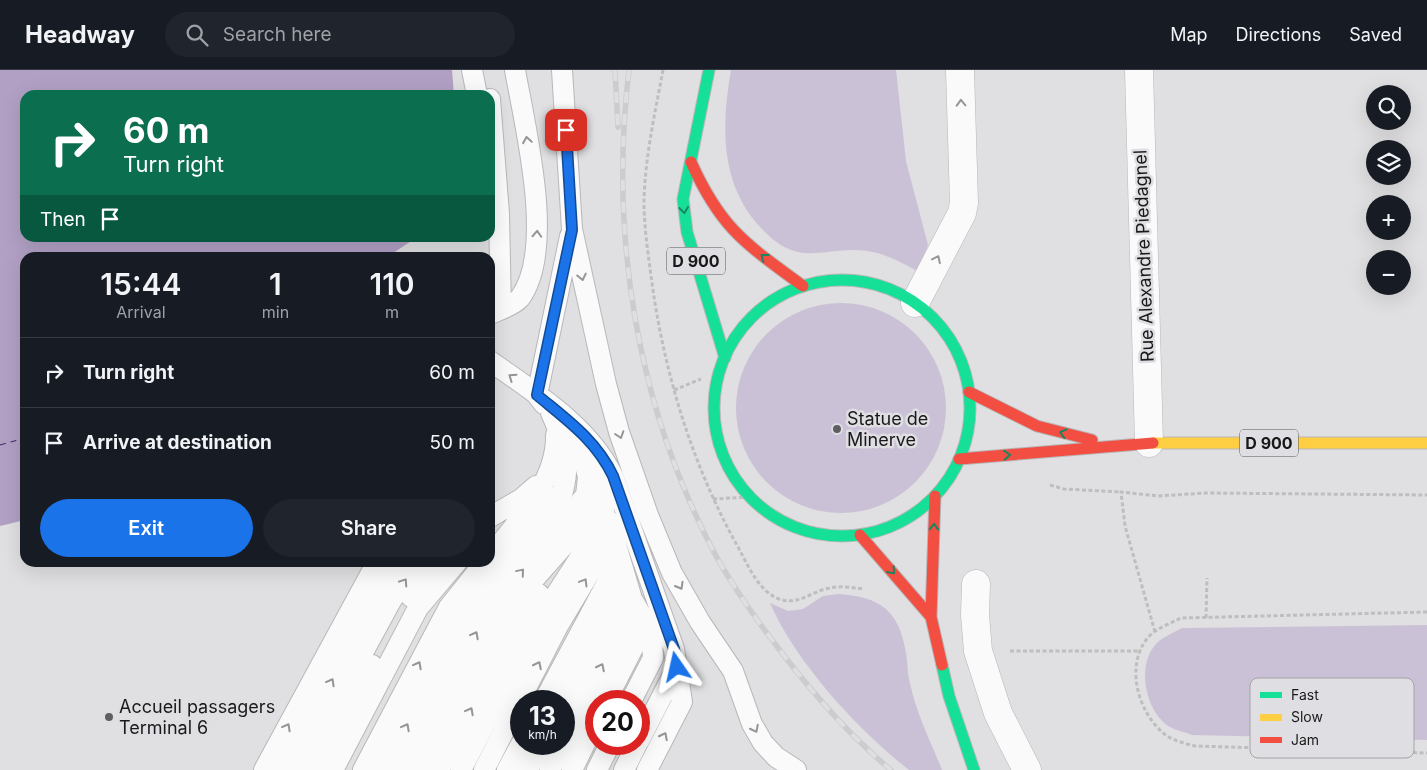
<!DOCTYPE html>
<meta charset="utf-8">
<style>
:root{--surface:#171b24;--page:#20242c;--text:#f1f3f6;--muted:#9ea1a6;--line:#363941;--accent:#1a73e8}
body{margin:0;font-family:Inter,sans-serif;background:var(--page);color:var(--text);height:100vh;display:flex;flex-direction:column;font-size:19px;white-space:nowrap}
*{box-sizing:border-box;margin:0}
p{font-size:16px;color:var(--muted)}
.icon{flex:none;width:28px;height:28px;fill:none;stroke:currentColor;stroke-width:2;stroke-linecap:round;stroke-linejoin:round}
.map{position:relative;flex:1;overflow:hidden}
.sheet{position:absolute;left:20px;top:182px;width:475px;height:315px;display:flex;flex-direction:column;background:var(--surface);border-radius:15px;box-shadow:0 5px 20px #0002}
.sheet>*{flex:none}
.guide{position:absolute;left:20px;top:20px;width:475px;height:152px;border-radius:15px;box-shadow:0 5px 20px #0002;background:#0b6e4f;color:#fff;overflow:hidden}
.controls{position:absolute;left:1366px;top:15px;display:grid;gap:10px}
.controls a{display:grid;place-items:center;width:45px;height:45px;border-radius:50%;background:var(--surface);box-shadow:0 5px 20px #0002;font-size:25px}
.speed{position:absolute;left:510px;top:620px;display:flex;gap:10px;font-size:25px;font-weight:700;text-align:center}
.speed>*{display:grid;place-content:center;width:65px;height:65px;border-radius:50%;background:var(--surface);box-shadow:0 5px 20px #0002;line-height:1}
.speed small{font-size:12px;font-weight:400}
.speed .limit{border:8px solid #d22;background:#fff;color:#111}
.pin{position:absolute;display:grid;place-items:center;width:42px;height:42px;color:#fff;margin:-21px;border-radius:10px;box-shadow:0 2px 8px #0006}
.me{position:absolute;width:55px;margin:-28px;rotate:349deg;stroke-linejoin:round;filter:drop-shadow(0 0 4px #0008)}
.turn{display:flex;align-items:center;gap:18px;height:105px;padding:0 20px;font-size:22px}
.turn .icon{width:65px;height:65px;stroke-width:2.5}
.turn b{display:block;font-size:35px;line-height:42px}
.then{display:flex;align-items:center;height:48px;padding:0 20px;background:#0003;gap:10px;font-size:19px}
.eta{display:flex;justify-content:space-evenly;align-items:center;height:85px;text-align:center}
.eta b{font-size:30px;font-weight:600;line-height:35px}
.cta{display:flex;gap:10px;margin-top:auto;padding:10px 20px}
.cta a{flex:1;height:58px;border-radius:30px;background:var(--accent);color:#fff;font-size:20px;font-weight:600;line-height:58px;text-align:center}
.cta a+a{background:var(--page);color:var(--text)}
ul{padding:0;list-style:none}
li{display:flex;align-items:center;gap:15px;height:70px;padding:0 20px;border-top:1px solid var(--line)}
li div{flex:1}
li b{display:block;font-size:19px}
li em{font-style:normal}
header{display:flex;align-items:center;gap:30px;box-sizing:border-box;height:70px;padding:0 25px;background:var(--surface);border-bottom:1px solid var(--line)}
header strong{font-size:24px}
nav{display:flex;gap:28px;margin-inline-start:auto;font-size:18px}
.search{width:350px;height:45px;background:var(--page);display:flex;align-items:center;gap:12px;box-sizing:border-box;padding:0 18px;border-radius:28px;color:var(--muted);font-size:19px}
.map>svg:first-child{display:block}
.green{fill:#cbc1d6}
.water{fill:#b1a0c4}
.lines{fill:none;stroke-linecap:round;stroke-linejoin:round}
.ferry{stroke:#442361;stroke-width:1;stroke-dasharray:6 5;stroke-linecap:butt}
.lane-casing{stroke:#b8b7b9;stroke-width:22}
.street-casing{stroke:#b8b7b9;stroke-width:29}
.fast-casing{stroke:#b8b7b9;stroke-width:13}
.slow-casing{stroke:#b8b7b9;stroke-width:13}
.jam-casing{stroke:#b8b7b9;stroke-width:13}
.path{stroke:#bebebf;stroke-width:3;stroke-dasharray:4 2.5;stroke-linecap:butt}
.lane{stroke:#fafafa;stroke-width:20}
.street{stroke:#fafafa;stroke-width:28}
.fast{stroke:#16e098;stroke-width:11}
.slow{stroke:#ffcf43;stroke-width:11}
.jam{stroke:#f24e42;stroke-width:11}
.rail-casing{stroke:#cccbcd;stroke-width:5.5}
.rail{stroke:#dfdee2;stroke-width:4;stroke-dasharray:11;stroke-linecap:butt}
.oneway{stroke:#959595}
.oneway2{stroke:#18865f}
.route-casing{stroke:#114b97;stroke-width:12}
.route{stroke:#1a73e8;stroke-width:9}
.poi-dot{fill:#5f5e60;stroke:#dfdee2;stroke-width:2}
.labels{text-anchor:middle;stroke-width:5;stroke-linejoin:round;paint-order:stroke}
.shield{fill:#dfdee2;stroke:#555456;stroke-width:1}
.shield-label{font-size:16px;font-weight:bold;fill:#1a191a}
.street-label{font-size:18px;fill:#1a191a;stroke:#dfdee2}
.poi-label{font-size:18px;fill:#1a191a;stroke:#dfdee2;text-anchor:start}
.key{fill:#dfdee2;stroke:#a4a3a6;stroke-width:1}
.key-label{font-size:14px;fill:#1a191a}
</style>
<header>
<strong>Headway</strong>
<div class="search"><svg class="icon" aria-label="search" viewBox="0 0 24 24"><circle cx="10" cy="10" r="6"/><path d="M15 15l6 6"/></svg>Search here</div>
<nav><a>Map</a><a>Directions</a><a>Saved</a></nav>
</header>
<div class="map">
<svg width="1427" height="700" viewBox="0 0 1427 700">
<rect width="100%" height="100%" fill="#e0dfe1"/>
<path class="green" d="M731,0H896L906,91L928,175L917,201C897,190 877,179 853,180C837,180 820,184 803,183C786,181 773,171 761,158C720,114 721,57 731,0Z
M736 338a105 105 0 1 1 210 0a105 105 0 1 1-210 0Z
M839,524C880,527 899,540 906,583C908,593 907,603 910,613C916,643 931,672 942,700H909C858,660 796,593 770,533L788,541L803,539L823,526Z
M1427,555V670L1192,665C1186,662 1177,661 1170,657C1145,642 1135,593 1158,572C1165,566 1175,562 1182,558Z"/>
<path class="water" d="M0,0H452L454,25H25V168H416L387,187L25,188V450L0,456Z"/>
<g class="lines">
<path class="ferry" d="M0,375L25,368"/>
<g class="lane-casing">
<path id="lane" d="M472,0L477,25
M562,0L572,159L606,314L619,362L648,445L672,503L700,552L733,601L752,654L763,673L776,687L796,700
M490,29L499,144L501,239
M490,244C499,240 514,235 520,228C556,179 525,57 515,0
M490,291C535,323 589,356 613,406L674,579L682,632L647,700
M544,334L537,325L570,166
M490,447L521,429L536,416
M609,451L632,529L646,553L652,573L653,588L631,631
M490,486C518,451 557,412 556,365
M411,527L437,492
M544,631L608,511L612,493L613,475
M563,631L613,535L619,510
M606,631L633,578V538
M639,671L677,597
M564,672L622,557L626,541L627,519
M264,700L377,492
M281,700L396,492
M299,700L391,531L417,492
M315,700L372,595
M333,700L418,538L457,492
M363,700L449,537L485,492
M384,700L473,529L563,421C571,389 564,372 551,343
M402,700L489,539L586,425L588,407L578,366
M422,700L506,541L597,438L595,406
M439,700L522,544L539,524
M461,700L539,551L604,450
M484,700L559,554L602,482L605,449L602,424
M507,700L521,674
M528,700L541,674
M550,700L563,674
M572,700L596,651
M597,700L610,674
M624,700L637,674"/>
</g>
<g class="street-casing">
<path id="street" d="M1139,0L1149,373
M915,233L962,143L964,133L960,0
M976,514L975,545L978,581L998,643L1027,700"/>
</g>
<g class="fast-casing">
<path id="fast" d="M709,0L683,129L687,162L725,288
M714 338a128 128 0 1 1 256 0a128 128 0 1 1-256 0Z
M942,595L949,626L974,700"/>
</g>
<g class="slow-casing">
<path id="slow" d="M1153,373H1427"/>
</g>
<g class="jam-casing">
<path id="jam" d="M691,92C721,159 746,174 803,216
M969,322L1037,356L1092,370
M959,389L1153,373
M935,426L931,547L942,595
M860,465L931,547"/>
</g>
<path class="path" d="M663,0C655,43 645,87 644,131C644,153 647,176 650,198C662,296 690,391 738,477C748,495 758,521 779,529C796,535 807,525 822,520C836,515 850,517 863,519
M674,320L701,309
M1050,415L1064,419L1121,422
M713,429L750,427
M1427,542L1181,548C1169,554 1154,559 1146,570C1126,597 1138,640 1161,661C1170,670 1183,673 1195,676L1427,683
M1206,548L1207,508
M1155,562L1125,456L1121,422L1158,426L1206,423L1427,425
M1010,581H1140"/>
<use href="#lane" class="lane"/>
<use href="#street" class="street"/>
<use href="#fast" class="fast"/>
<use href="#slow" class="slow"/>
<use href="#jam" class="jam"/>
<g class="rail-casing">
<path id="rail" d="M615,0L618,57
M629,0C609,166 637,338 716,486C735,520 758,552 782,583C815,626 850,666 891,700"/>
</g>
<use href="#rail" class="rail"/>
</g>
<defs><path id="oneway-chevron" d="M-2-3.5L2.5 0L-2 3.5" fill="none" stroke-width="1.6" stroke-linecap="round" stroke-linejoin="round" transform="scale(1.25)"/></defs>
<g class="oneway">
<use href="#oneway-chevron" transform="translate(961 33) rotate(-92)"/>
<use href="#oneway-chevron" transform="translate(527 70) rotate(-99)"/>
<use href="#oneway-chevron" transform="translate(537 164) rotate(-87)"/>
<use href="#oneway-chevron" transform="translate(937 189) rotate(-64)"/>
<use href="#oneway-chevron" transform="translate(582 207) rotate(78)"/>
<use href="#oneway-chevron" transform="translate(512 307) rotate(-145)"/>
<use href="#oneway-chevron" transform="translate(620 365) rotate(72)"/>
<use href="#oneway-chevron" transform="translate(521 502) rotate(-50)"/>
<use href="#oneway-chevron" transform="translate(404 512) rotate(-56)"/>
<use href="#oneway-chevron" transform="translate(584 512) rotate(-59)"/>
<use href="#oneway-chevron" transform="translate(680 516) rotate(60)"/>
<use href="#oneway-chevron" transform="translate(475 565) rotate(-62)"/>
<use href="#oneway-chevron" transform="translate(418 595) rotate(-62)"/>
<use href="#oneway-chevron" transform="translate(538 595) rotate(-63)"/>
<use href="#oneway-chevron" transform="translate(601 597) rotate(-63)"/>
<use href="#oneway-chevron" transform="translate(331 612) rotate(-61)"/>
<use href="#oneway-chevron" transform="translate(470 641) rotate(-62)"/>
<use href="#oneway-chevron" transform="translate(287 657) rotate(-61)"/>
<use href="#oneway-chevron" transform="translate(406 657) rotate(-62)"/>
<use href="#oneway-chevron" transform="translate(755 659) rotate(63)"/>
<use href="#oneway-chevron" transform="translate(664 666) rotate(-63)"/>
</g>
<g class="oneway2">
<use href="#oneway-chevron" transform="translate(684 140) rotate(83)"/>
<use href="#oneway-chevron" transform="translate(764 187) rotate(-143)"/>
<use href="#oneway-chevron" transform="translate(1063 363) rotate(-166)"/>
<use href="#oneway-chevron" transform="translate(1007 385) rotate(-5)"/>
<use href="#oneway-chevron" transform="translate(934 457) rotate(-88)"/>
<use href="#oneway-chevron" transform="translate(892 501) rotate(49)"/>
</g>
<g class="lines">
<g class="route-casing">
<path id="route" d="M566,60L572,160L537,325C567,350 596,370 613,406L674,579L677,597"/>
</g>
<use href="#route" class="route"/>
</g>
<g class="poi-dot">
<circle cx="837" cy="359" r="5"/>
<circle cx="109" cy="647" r="5"/>
</g>
<g class="labels">
<g class="shield">
<rect x="667" y="177.5" width="58" height="27" rx="4"/>
<rect x="1240" y="359.5" width="58" height="27" rx="4"/>
</g>
<g class="shield-label">
<text x="696" y="197">D 900</text>
<text x="1269" y="379">D 900</text>
</g>
<g class="street-label">
<text transform="translate(1144 186) rotate(-92)" y="6">Rue Alexandre Piedagnel</text>
</g>
<g class="poi-label">
<text x="847" y="355">Statue de<tspan x="847" dy="21">Minerve</tspan></text>
<text x="119" y="643">Accueil passagers<tspan x="119" dy="21">Terminal 6</tspan></text>
</g>
</g>
<rect x="1250" y="608" width="164" height="80" rx="8" class="key"/>
<rect x="1260" y="622" width="22" height="6" fill="#16e098"/>
<rect x="1260" y="644" width="22" height="7" fill="#ffcf43"/>
<rect x="1260" y="667" width="22" height="6" fill="#f24e42"/>
<g class="key-label">
<text x="1291" y="630">Fast</text>
<text x="1291" y="652">Slow</text>
<text x="1291" y="675">Jam</text>
</g>
</svg>
<div class="controls">
<a><svg class="icon" aria-label="search" viewBox="0 0 24 24"><circle cx="10" cy="10" r="6"/><path d="M15 15l6 6"/></svg></a>
<a><svg class="icon" aria-label="layers" viewBox="0 0 24 24"><path d="M12 4l9 5-9 5-9-5zM3 14l9 5 9-5"/></svg></a>
<a>+</a>
<a>−</a>
</div>
<div class="speed"><div>13<small>km/h</small></div><div class="limit">20</div></div>
<div class="pin" style="left:566px;top:60px;background:#d93025"><svg class="icon" aria-label="arrive" viewBox="0 0 24 24"><path d="M6 21V4h12l-3 4 3 4H6"/></svg></div>
<svg class="me" style="left:677px;top:597px" viewBox="-20 -20 40 40"><path d="M0-17L14 15 0 8-14 15z" fill="#1a73e8" stroke="#fff" stroke-width="4"/></svg>
<div class="guide">
<div class="turn"><svg class="icon" aria-label="right" viewBox="0 0 24 24"><path d="M7 20v-9h11M14 6l5 5-5 5"/></svg><div><b>60 m</b>Turn right</div></div>
<div class="then">Then<svg class="icon" aria-label="arrive" viewBox="0 0 24 24"><path d="M6 21V4h12l-3 4 3 4H6"/></svg></div>
</div>
<section class="sheet">
<div class="eta">
<div><b>15:44</b><p>Arrival</p></div>
<div><b>1</b><p>min</p></div>
<div><b>110</b><p>m</p></div>
</div>
<ul>
<li><svg class="icon" aria-label="right" viewBox="0 0 24 24"><path d="M7 20v-9h11M14 6l5 5-5 5"/></svg><div><b>Turn right</b></div><em>60 m</em></li>
<li><svg class="icon" aria-label="arrive" viewBox="0 0 24 24"><path d="M6 21V4h12l-3 4 3 4H6"/></svg><div><b>Arrive at destination</b></div><em>50 m</em></li>
</ul>
<div class="cta"><a>Exit</a><a>Share</a></div>
</section>
</div>
